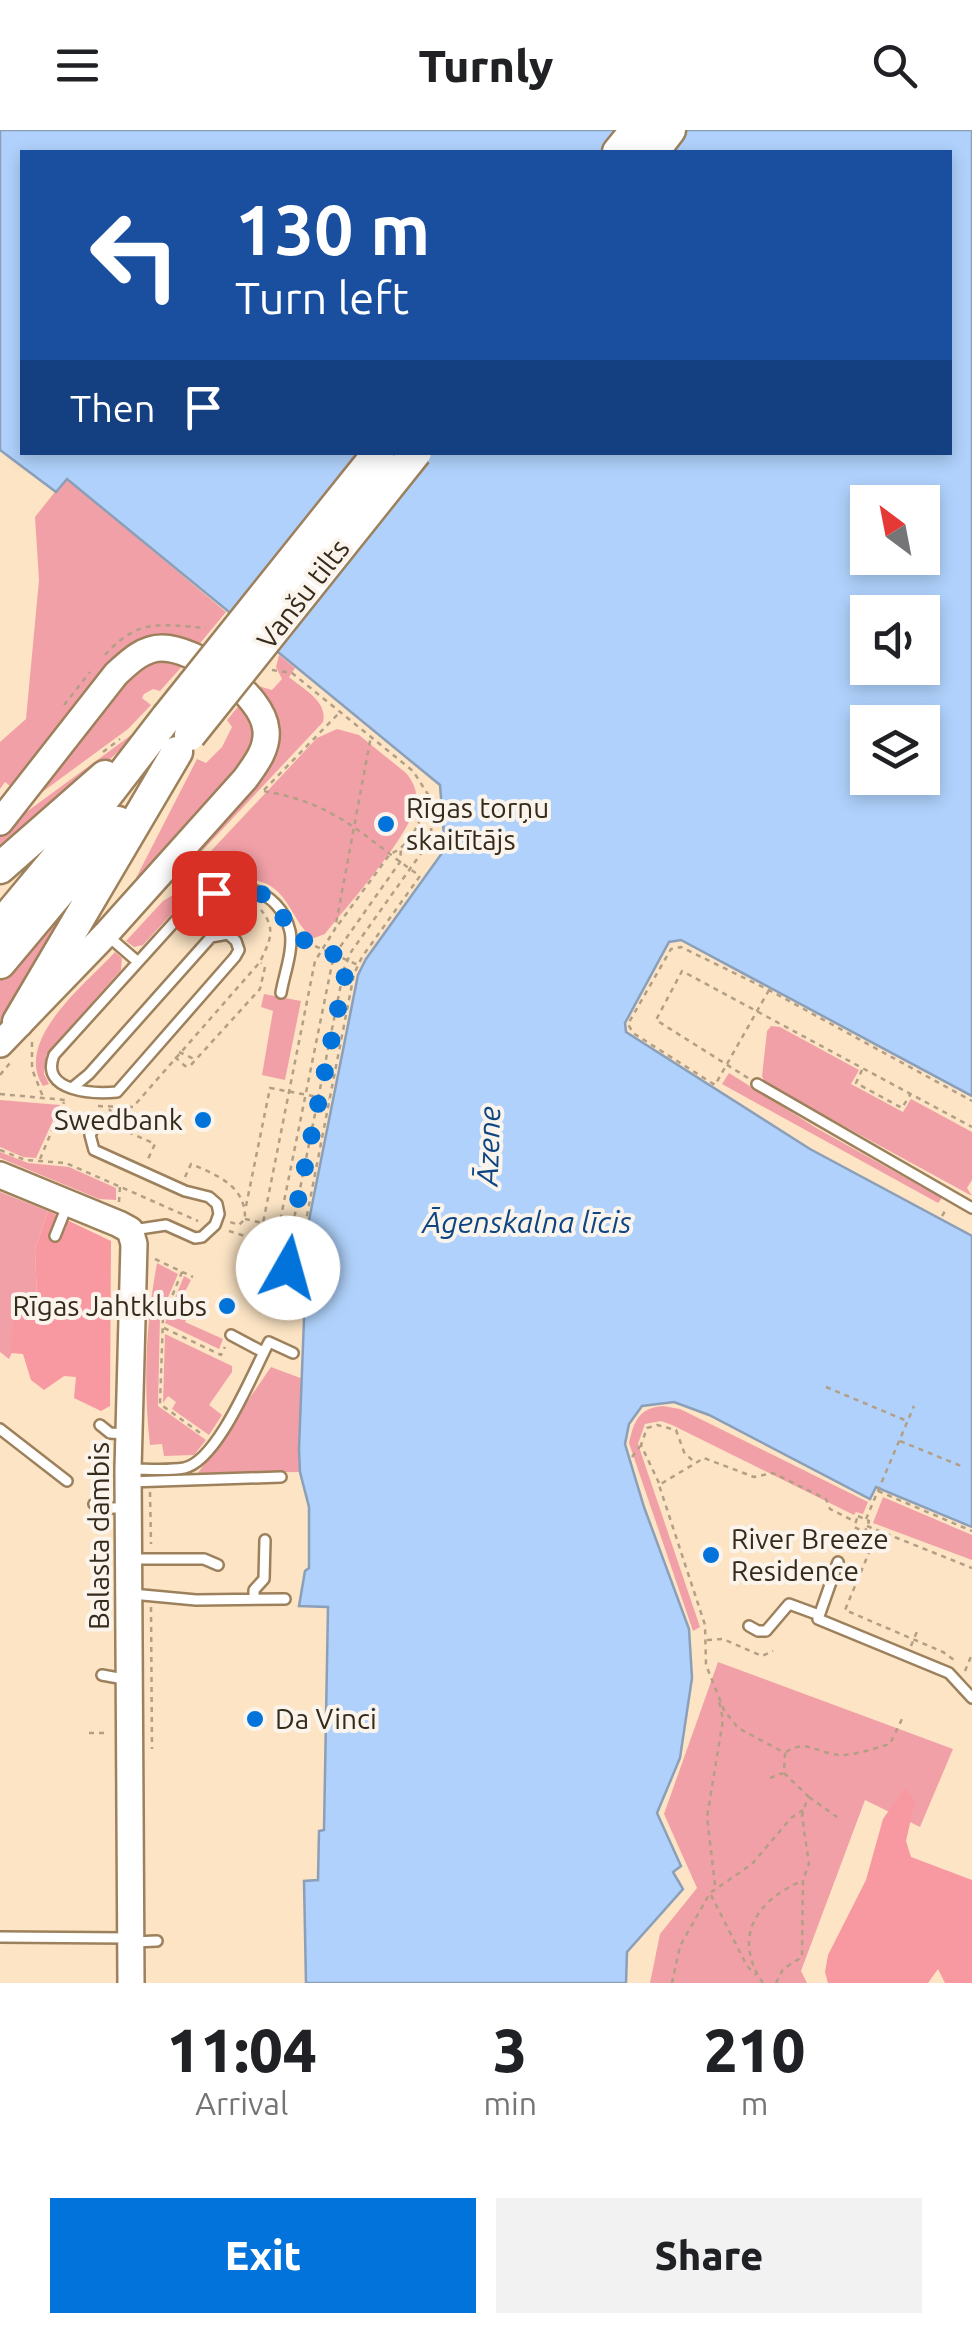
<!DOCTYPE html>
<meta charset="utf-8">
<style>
:root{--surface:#fff;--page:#f2f2f2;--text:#202124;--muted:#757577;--accent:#0273da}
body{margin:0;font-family:Ubuntu,sans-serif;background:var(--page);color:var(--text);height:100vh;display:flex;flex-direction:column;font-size:38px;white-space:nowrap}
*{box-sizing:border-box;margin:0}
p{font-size:32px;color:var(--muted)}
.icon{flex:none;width:55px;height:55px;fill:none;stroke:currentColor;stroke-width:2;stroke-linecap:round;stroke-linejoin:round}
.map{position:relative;height:1853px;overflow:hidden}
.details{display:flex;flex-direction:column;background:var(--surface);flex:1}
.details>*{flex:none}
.banner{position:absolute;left:20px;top:20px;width:932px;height:305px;border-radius:0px;box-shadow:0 5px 15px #0003;background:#1a4fa0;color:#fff;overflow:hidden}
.needle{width:65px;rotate:328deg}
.buttons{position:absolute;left:850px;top:355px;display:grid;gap:20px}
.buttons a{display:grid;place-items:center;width:90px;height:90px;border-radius:0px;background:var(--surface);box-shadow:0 5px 15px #0003;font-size:50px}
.pin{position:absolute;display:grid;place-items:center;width:85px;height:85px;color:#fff;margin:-42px;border-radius:20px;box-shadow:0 5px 15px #0006}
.me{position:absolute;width:110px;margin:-55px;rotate:7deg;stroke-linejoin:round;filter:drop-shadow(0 0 8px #0008)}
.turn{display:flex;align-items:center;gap:35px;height:210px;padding:0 50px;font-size:45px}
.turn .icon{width:130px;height:130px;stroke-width:2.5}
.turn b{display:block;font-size:70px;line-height:85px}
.then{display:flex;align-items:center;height:95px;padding:0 50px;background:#0003;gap:20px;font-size:38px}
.eta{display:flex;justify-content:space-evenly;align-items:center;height:170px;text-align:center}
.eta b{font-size:60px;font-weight:800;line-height:70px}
.primary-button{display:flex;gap:20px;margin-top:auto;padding:20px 50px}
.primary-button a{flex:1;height:115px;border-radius:0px;background:var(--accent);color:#fff;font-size:40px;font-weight:800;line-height:115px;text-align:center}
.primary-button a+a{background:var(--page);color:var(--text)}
header{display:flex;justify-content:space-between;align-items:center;height:130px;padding:0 50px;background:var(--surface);font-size:45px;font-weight:800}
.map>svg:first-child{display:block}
.green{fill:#f2a0a7}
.forest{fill:#f898a1}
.water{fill:#afd1fb;stroke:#8b9fb8;stroke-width:2.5;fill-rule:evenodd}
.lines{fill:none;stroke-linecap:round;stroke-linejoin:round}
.lane-casing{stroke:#9d815c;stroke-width:14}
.secondary-casing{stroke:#9d815c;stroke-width:30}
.primary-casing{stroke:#9d815c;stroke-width:35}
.path{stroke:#b29f85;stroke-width:2.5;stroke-dasharray:5 5;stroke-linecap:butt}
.lane{stroke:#fff;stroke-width:9}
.secondary{stroke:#fff;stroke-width:25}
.primary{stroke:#fff;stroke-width:30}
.primary-bridge-casing{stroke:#9d815c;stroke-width:35;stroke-linecap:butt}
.primary-bridge{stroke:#fff;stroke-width:30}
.route{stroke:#0273da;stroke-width:18;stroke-dasharray:0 32.4}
.poi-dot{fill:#0273da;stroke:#faf4ec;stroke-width:4}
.labels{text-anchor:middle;stroke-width:8;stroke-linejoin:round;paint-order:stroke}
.street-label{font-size:28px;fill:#362a1b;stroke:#faf4ec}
.poi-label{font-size:28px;fill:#362a1b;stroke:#faf4ec;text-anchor:start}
.water-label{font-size:30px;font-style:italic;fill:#0d4682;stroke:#faf4ec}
</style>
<header><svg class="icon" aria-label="menu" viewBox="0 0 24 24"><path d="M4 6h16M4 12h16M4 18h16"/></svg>Turnly<svg class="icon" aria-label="search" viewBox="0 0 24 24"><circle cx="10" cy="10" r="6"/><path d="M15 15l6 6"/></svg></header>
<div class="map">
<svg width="972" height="1853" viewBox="0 0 972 1853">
<rect width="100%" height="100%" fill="#fce4c4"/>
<path class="green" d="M66,348L226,482L197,517L165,509L15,660L5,652L0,659V612L26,589L39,450L35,387Z
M279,525L295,538L289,547C303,559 328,571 323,592L155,771L149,768L263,640L252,559L255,555L272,560L282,549L276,537Z
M155,529L185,533L160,561L153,559L144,564L142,568L151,575L128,599L34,668L137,537Z
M241,573C256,593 257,607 247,629L138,758L136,748L197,629L206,633L222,617L232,597L227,590Z
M337,599L359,605L406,643C413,651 418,662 416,673C411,705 347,776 325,804L314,808C296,798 291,768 269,755C251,744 200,751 211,721L317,608Z
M134,603L136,606L0,727V703L19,679L25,683Z
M103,724L0,898V847Z
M191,754L196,757L143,815L134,817L126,811L163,771Z
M115,822L122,828L121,840L46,925L44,944L49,954L43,956C13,910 86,854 115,822Z
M264,864L301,871L285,950L262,945L273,881L261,877Z
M771,896L780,897L859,940L851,954L903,982L911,969L972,1002V1050L967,1058L972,1066L765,953L762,946L767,901Z
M729,943L818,999L942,1068L938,1073L722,954Z
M0,970L60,975L36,1028L23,1027L0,1017Z
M0,1022L28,1033L69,1037L116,1058V1070L99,1069L0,1028Z
M0,1062L48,1081L35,1119L37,1169L9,1229L0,1222Z
M157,1133L178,1144L160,1186L158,1276L206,1310L194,1325L164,1326L162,1314L150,1315C143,1255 146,1192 157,1133Z
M184,1146L191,1150L180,1171L193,1177L185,1192L223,1209L219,1219L165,1193Z
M300,1166L322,1176L300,1283V1342L198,1343L271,1237L303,1249L304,1189Z
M165,1204L232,1236V1242L209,1275L222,1285L209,1305L172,1279L176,1272L168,1266L163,1273Z
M663,1276L680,1279L868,1372L863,1384L856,1382L854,1385L672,1295L661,1291L645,1294L638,1314L700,1497L693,1501L629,1313C634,1291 639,1278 663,1276Z
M883,1367L972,1405V1430L873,1393Z
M718,1532L953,1619L920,1697L865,1670L801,1841L807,1853H650L660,1804L697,1758L664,1684Z"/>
<path class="forest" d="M48,1081L111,1111L110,1276L101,1281L74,1268L76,1247L64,1246L44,1260L31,1250L23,1224L11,1223L13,1191L37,1169L35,1119Z
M903,1660H907L915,1671L906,1711L911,1727L972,1750V1853H945L938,1839L928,1853H828L825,1842L828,1825L866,1750L883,1689Z"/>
<path class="water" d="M0,0H972V966L681,810L669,812L625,893L626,902L810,1019L972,1106V1397L876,1357L870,1369L709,1285L674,1272L642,1276L629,1294L625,1314L644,1377L689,1499L692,1548L680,1628L657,1683L681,1736L673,1742L683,1759L627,1822L626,1853H306L304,1751L318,1750L319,1701L324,1700L328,1477L299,1476L305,1441L309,1438V1377L300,1342L299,1319L304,1189L300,1166L305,1110L358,845L366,829L445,719L440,655L67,349L56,362L0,320ZM22,22H950V322H22ZM868,372H922V428H868ZM868,482H922V538H868ZM868,592H922V648H868Z"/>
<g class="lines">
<g class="lane-casing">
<path id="lane" d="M207,760L218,767L219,781L215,786
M108,806L138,832
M757,954L972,1078
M72,958L89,944L211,807L228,804L236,811L239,820L235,827L117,962C94,964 39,962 54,925L196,768C230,744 280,758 290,801C294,819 284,845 281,863
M97,993L90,1005L94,1020L185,1061L209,1067L217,1074L219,1084L215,1095L202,1107L195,1108L166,1095L133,1100
M55,1106L67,1076
M231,1205L263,1222
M100,1295L110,1303L126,1304
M0,1299L67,1351
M129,1339C147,1339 167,1341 184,1338C218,1331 253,1242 269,1212L293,1223
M129,1352L281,1347
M94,1374L107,1378H126
M132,1429H204L218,1435
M838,1432L818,1489L949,1543L972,1568
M132,1464L196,1470L285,1469
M254,1469V1460L264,1449L265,1410
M749,1496L758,1501H766L789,1474L819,1485
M102,1545L124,1549
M0,1807L127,1808
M133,1812L157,1811"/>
</g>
<g class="secondary-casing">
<path id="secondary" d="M0,692L116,544C129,532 143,518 162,518C196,518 263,564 266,600C268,619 255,635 245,649L106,804L0,914
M0,1045L119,1094L130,1100L134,1114L128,1339L131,1853"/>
</g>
<g class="primary-casing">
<path id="primary" d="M618,22L636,0
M653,22L670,0
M0,738L105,646
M0,796L79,701L167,587
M0,833L118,692
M18,892L177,622"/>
</g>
<path class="path" d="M105,525C139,487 161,495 206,498
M272,540L292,543L413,641L429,666C421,688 413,715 390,724L335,799
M64,575L90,542
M103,622L120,609
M264,660L340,582
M264,661C338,674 362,706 420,746L362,827L354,844L302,1111L299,1164
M430,668L432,720
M412,706L421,720
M196,734L212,748
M232,768L233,772L250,774
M306,812L358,835
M769,860L715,955L633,903L628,894L671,819L681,817L769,860L972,971
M32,912V939L43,967
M179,922L194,929
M175,927L185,936H190L260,859L265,837L261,833
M862,940L856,953L902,978L910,965
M0,945L10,933
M748,948L656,890L682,841L972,997
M0,964L65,970
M98,976L133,977L260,832C268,814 278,800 261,780
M109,979L128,1002L155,1014L148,1029
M0,1020L25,1030L66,1033L198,1091
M40,1029L64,972
M185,1047L191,1034C217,1045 246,1056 245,1089L239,1095L230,1092
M119,1072L120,1056
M246,1076L270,958L329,969
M942,1086L947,1078
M245,1089L263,1093L315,831L335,799L371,606
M264,1093L300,1101
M229,1101L274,1115
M155,1129L193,1147
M182,1142L163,1188L160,1274L203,1305
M274,1149L275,1116L332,834L340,817L400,732L401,719
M286,1166L290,1109L344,839L351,822L422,722L440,720
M164,1198L221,1225L225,1217
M826,1257L907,1291
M900,1311L961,1336
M632,1327L640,1316
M659,1353L641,1315L647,1298L657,1295L676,1300L684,1322L693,1331
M878,1361L972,1401
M150,1362L151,1414
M858,1386L869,1391L865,1402L854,1397Z
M866,1389L914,1276
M867,1396L972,1438
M878,1401L845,1480L943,1522L954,1530
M151,1477L152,1619
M707,1510L723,1509L762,1526L773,1521
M911,1516L918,1499
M965,1541L972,1524
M89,1603H108
M786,1622C807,1608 820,1625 841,1625C857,1625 875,1618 890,1614L902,1589
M770,1648L783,1643
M809,1667L837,1687
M715,1755L707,1687L723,1590L719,1571
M711,1765L747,1836L756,1845
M672,1853L680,1816L710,1763L752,1734L791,1688L803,1680
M763,1853C732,1808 756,1770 802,1751
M776,1853L783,1839L802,1827L803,1750L809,1734L802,1686L808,1666L784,1643L785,1623L738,1598L724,1580L706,1535L705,1495L659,1355L704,1328L754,1347L773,1343L826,1369L830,1379L856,1392"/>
<use href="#lane" class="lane"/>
<use href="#secondary" class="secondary"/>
<use href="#primary" class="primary"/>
<g class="primary-bridge-casing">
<path id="primary-bridge" d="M167,587L379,322
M190,605L416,322"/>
</g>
<use href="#primary-bridge" class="primary-bridge"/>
</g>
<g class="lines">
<path class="route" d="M214,763L207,760C247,744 278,768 291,804L348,831L292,1099L288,1138"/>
</g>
<g class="poi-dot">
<circle cx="386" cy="694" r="10"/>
<circle cx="203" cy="990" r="10"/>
<circle cx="227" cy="1176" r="10"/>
<circle cx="711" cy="1425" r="10"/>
<circle cx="255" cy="1589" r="10"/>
</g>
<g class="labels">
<g class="street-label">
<text transform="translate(303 464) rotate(-52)" y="10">Vanšu tilts</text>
<text transform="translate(99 1406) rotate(-90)" y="10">Balasta dambis</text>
</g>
<g class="poi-label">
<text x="406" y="688">Rīgas torņu<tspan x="406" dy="32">skaitītājs</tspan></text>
<text x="183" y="1000" text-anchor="end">Swedbank</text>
<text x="207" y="1186" text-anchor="end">Rīgas Jahtklubs</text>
<text x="731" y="1419">River Breeze<tspan x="731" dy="32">Residence</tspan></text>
<text x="275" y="1599">Da Vinci</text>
</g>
<g class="water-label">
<text transform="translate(489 1016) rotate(-88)" y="10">Āzene</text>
<text x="527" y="1103">Āgenskalna līcis</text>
</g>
</g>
</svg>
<div class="buttons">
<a><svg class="needle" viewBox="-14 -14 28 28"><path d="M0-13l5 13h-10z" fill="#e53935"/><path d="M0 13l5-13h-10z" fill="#757577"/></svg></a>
<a><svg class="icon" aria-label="sound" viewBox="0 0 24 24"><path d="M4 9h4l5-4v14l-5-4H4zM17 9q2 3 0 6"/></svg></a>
<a><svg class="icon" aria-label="layers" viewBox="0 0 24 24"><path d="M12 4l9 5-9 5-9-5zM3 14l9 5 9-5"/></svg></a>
</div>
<div class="pin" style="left:214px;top:763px;background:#d93025"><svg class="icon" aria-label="arrive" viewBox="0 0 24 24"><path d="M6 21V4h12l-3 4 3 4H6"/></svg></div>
<svg class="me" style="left:288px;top:1138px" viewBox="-20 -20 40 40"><circle r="19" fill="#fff"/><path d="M0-13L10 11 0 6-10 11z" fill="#0273da"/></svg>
<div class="banner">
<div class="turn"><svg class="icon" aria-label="left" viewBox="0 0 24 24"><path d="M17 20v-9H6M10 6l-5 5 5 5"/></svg><div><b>130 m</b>Turn left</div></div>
<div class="then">Then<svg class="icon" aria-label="arrive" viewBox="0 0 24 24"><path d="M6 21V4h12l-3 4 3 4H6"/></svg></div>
</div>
</div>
<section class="details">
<div class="eta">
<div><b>11:04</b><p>Arrival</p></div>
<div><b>3</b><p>min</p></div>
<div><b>210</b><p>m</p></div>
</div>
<div class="primary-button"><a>Exit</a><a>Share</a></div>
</section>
